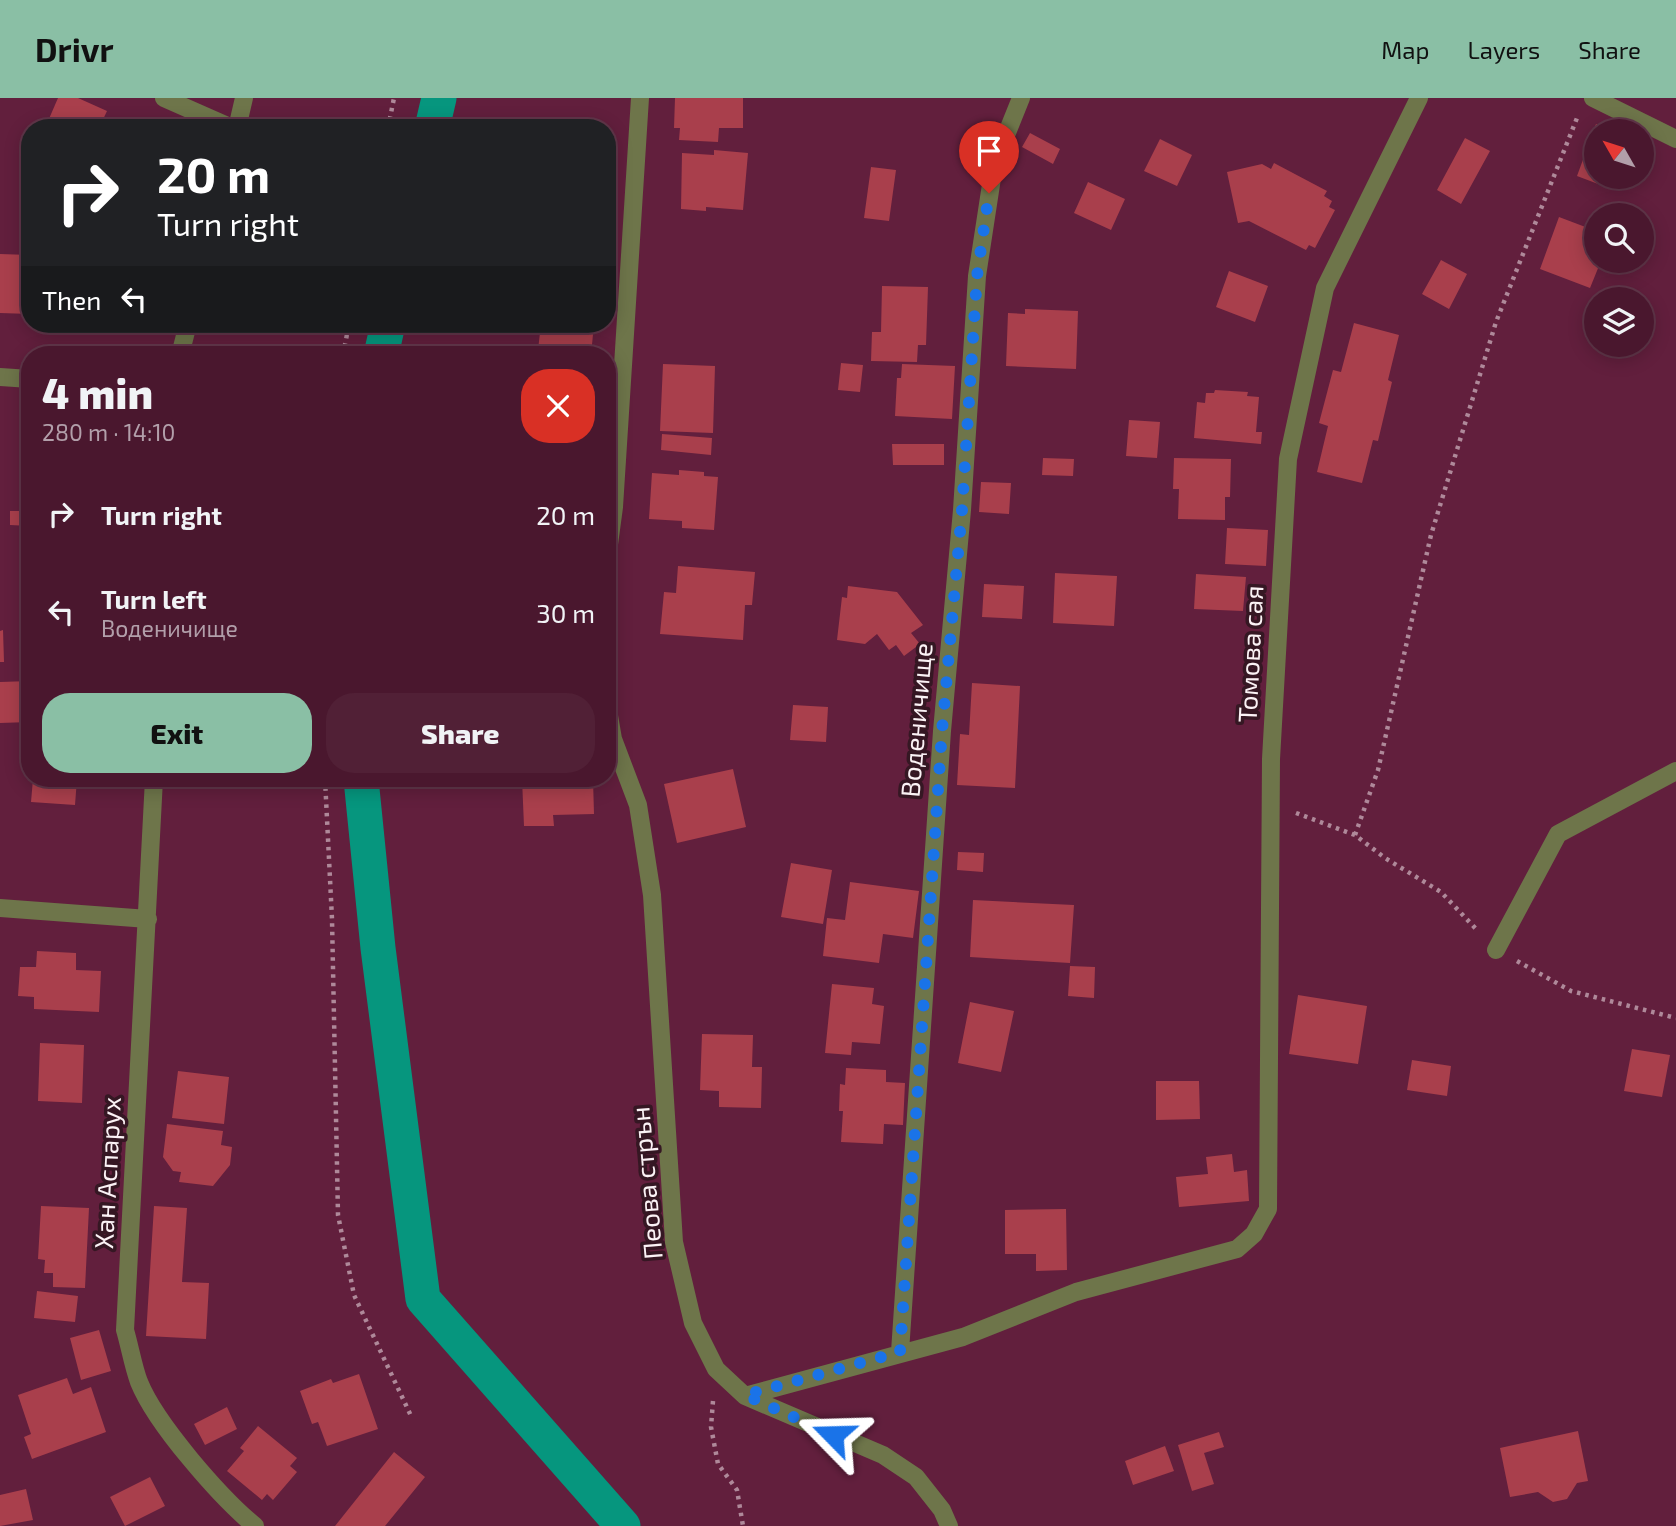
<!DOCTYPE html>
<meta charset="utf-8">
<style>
:root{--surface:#4a172e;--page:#512036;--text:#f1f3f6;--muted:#b29faa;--line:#61364a;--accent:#8abfa5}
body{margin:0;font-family:"Exo 2",sans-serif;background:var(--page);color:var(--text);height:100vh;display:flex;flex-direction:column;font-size:26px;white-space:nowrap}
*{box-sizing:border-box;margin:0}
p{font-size:23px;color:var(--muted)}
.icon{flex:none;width:38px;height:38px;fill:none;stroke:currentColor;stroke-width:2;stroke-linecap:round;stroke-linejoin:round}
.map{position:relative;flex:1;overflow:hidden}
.drawer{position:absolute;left:21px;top:248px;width:595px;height:441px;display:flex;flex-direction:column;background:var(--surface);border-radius:28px;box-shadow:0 4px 18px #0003,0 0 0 2px var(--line)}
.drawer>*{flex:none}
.banner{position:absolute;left:21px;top:21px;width:595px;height:214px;border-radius:28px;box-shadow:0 4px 18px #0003,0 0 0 2px var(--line);background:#202124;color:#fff;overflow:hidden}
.needle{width:46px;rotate:309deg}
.controls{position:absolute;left:1584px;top:21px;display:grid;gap:14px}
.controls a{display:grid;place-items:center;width:70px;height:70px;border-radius:50%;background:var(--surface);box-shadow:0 4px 18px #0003,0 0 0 2px var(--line);font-size:35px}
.pin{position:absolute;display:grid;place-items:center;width:60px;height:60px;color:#fff;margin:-72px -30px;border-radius:50% 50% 50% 0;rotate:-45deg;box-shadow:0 0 7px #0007}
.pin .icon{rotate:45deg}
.me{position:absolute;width:77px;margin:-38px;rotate:292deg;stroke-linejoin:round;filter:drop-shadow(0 0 5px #0008)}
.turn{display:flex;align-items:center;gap:24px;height:147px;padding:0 21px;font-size:32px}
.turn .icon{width:91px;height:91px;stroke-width:2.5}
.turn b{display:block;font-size:49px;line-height:60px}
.then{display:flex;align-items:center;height:66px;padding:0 21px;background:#0003;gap:14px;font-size:26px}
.round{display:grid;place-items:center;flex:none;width:74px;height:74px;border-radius:28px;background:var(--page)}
.summary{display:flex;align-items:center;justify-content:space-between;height:119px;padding:0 21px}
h1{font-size:42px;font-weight:800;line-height:52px}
.primary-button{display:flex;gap:14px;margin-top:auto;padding:14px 21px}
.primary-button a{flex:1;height:80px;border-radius:28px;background:var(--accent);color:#111;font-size:28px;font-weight:800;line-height:80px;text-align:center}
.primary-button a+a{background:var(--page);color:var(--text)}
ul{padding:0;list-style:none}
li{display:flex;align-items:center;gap:21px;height:98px;padding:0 21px}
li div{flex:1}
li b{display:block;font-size:26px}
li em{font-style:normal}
header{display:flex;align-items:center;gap:42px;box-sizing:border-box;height:98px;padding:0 35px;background:var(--accent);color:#111}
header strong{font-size:33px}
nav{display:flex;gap:38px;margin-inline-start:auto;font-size:24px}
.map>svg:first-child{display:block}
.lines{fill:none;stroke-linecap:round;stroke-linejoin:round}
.canal{stroke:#06967e;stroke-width:35}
.building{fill:#a93f4c}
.path{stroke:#af899a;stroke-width:4.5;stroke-dasharray:3.5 5;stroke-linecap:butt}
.minor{stroke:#6e754a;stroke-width:18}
.route{stroke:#1a73e8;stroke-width:12;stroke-dasharray:0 21.6}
.labels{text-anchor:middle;stroke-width:7;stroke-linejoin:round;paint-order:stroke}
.street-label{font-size:26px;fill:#fbf2f5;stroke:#351723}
</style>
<header>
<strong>Drivr</strong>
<nav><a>Map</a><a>Layers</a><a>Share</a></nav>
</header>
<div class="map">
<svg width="1676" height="1428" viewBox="0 0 1676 1428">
<rect width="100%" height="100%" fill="#621f3d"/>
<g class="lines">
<path class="canal" d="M432,30L439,0
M381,257L388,226
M361,681L378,850L423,1201L623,1428"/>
</g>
<path class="building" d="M58,0H78L107,13L99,30H45Z
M675,0H743V30H719L718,44L679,42L680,30H674Z
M1596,26L1607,31L1596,33V79H1619L1614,92L1577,78Z
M1030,35L1060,51L1053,66L1022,49Z
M1465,40L1490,53L1461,106L1437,92Z
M1160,41L1192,57L1177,88L1144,73Z
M714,52L748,55L743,112L706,109V113L681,111L682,55L714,57Z
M1274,65L1327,93L1324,98L1332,103L1329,109L1335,112L1315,150L1309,147L1306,152L1249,123L1238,125L1227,74L1262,66L1271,71Z
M871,69L896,72L889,123L864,120Z
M1088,84L1125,101L1111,132L1074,115Z
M1559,119L1596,133V163H1601L1590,190L1540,171Z
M0,156L30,157V216L0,215Z
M1441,162L1467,176L1449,211L1422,196Z
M1229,173L1268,188L1255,224L1216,209Z
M882,188L928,189L926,247H918L917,264L871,263L872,234H881Z
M1025,211L1078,213L1076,271L1006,268L1008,215L1025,216Z
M1354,225L1399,237L1388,282L1392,284L1378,343L1373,342L1362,385L1317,374L1328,328L1319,325L1333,272L1341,274Z
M541,226H594L591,257L538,252Z
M841,265L863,267L860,294L838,292Z
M663,266L715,268L713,335L660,333Z
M902,266L955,268L952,321L895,318L897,280H901Z
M1215,292L1248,294L1247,298L1259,299L1256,334H1262L1261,346L1194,340L1197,304L1205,305L1206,295H1214Z
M1129,322L1160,324L1157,360L1126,358Z
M662,336L712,340L711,357L661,352Z
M892,346H944V367H893Z
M1043,360L1074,361L1073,378L1042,377Z
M1174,360L1231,361L1230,399H1225V422L1178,421L1179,391H1173Z
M679,372L704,374V378L718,379L714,432L682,430V423L649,421L652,375L679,377Z
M981,384L1011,385L1009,416L979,414Z
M27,387L30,388V428L10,427V413H27Z
M1227,430L1268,432L1266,468L1225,466Z
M678,468L755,474L752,507H745L743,542L660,536L664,494L676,495Z
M1055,475L1117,478L1114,528L1053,525Z
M1196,476L1246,479L1243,513L1194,511Z
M984,486L1024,488L1022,521L982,519Z
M848,488L897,494L923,527L911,535L920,546L904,558L896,547L889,552L877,536L865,546L837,542L842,499L847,500Z
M3,532L4,564H0V533Z
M30,583V624L0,625V584Z
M972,585L1020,588L1015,690L957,687L960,636L969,637Z
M793,607L828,609L826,644L790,642Z
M733,671L746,729L677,745L664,686Z
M33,681H77L75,707L31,704Z
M522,681H593L594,716L553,717L554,728H524Z
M958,754L984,755L983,774L957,772Z
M791,765L832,772L823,826L781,819Z
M850,784L919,793L913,840L883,836L879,865L823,858L827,820L845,822Z
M973,802L1074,807L1070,865L970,859Z
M37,853L76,855V872L101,873L99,914L34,911V899L18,898L20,869H36Z
M1070,868L1095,869L1094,900L1068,898Z
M832,886L874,890L872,906L884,908L880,946L852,944L851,957L825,955Z
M1298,897L1367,908L1358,966L1289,956Z
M970,904L1014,913L1001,974L958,965Z
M702,936L753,937L752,969H762L761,1010L719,1009V993L700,992Z
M40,945L84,947L82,1005L38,1003Z
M1632,951L1670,957L1662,999L1624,993Z
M1412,962L1451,968L1447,998L1407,992Z
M846,970L886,972V984L905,985L903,1027L884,1026L883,1046L841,1044L843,1013H839L840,986L845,987Z
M178,973L229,979L224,1026L172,1020Z
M1156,983H1199L1200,1021L1156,1022Z
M167,1026L223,1033L221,1047L232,1049L230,1067L213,1088L179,1084L181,1074L173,1073L163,1059Z
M1232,1056L1234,1074L1247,1072L1249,1103L1179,1109L1176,1079L1208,1076L1206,1059Z
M41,1108L89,1110L85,1190L53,1189V1175H44L45,1162L38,1161Z
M154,1108L187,1110L182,1184L209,1185L206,1241L146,1238Z
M1066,1111L1067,1172L1036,1173V1156H1005V1112Z
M37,1193L78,1198L75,1224L34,1220Z
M99,1232L111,1273L81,1282L70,1240Z
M359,1276L378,1331L327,1348L318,1324L312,1326L300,1293L331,1281L333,1285Z
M67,1280L73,1296L91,1289L106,1334L32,1361L24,1339L31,1336L18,1297Z
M227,1309L237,1331L205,1347L194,1326Z
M258,1328L297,1360L290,1368L297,1374L273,1402L267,1396L262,1402L227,1373L244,1353L240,1350Z
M1578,1333L1588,1383L1577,1385L1567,1401L1553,1404L1538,1394L1510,1399L1500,1350Z
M1219,1334L1224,1349L1204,1355L1214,1386L1192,1393L1178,1347Z
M1165,1348L1174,1373L1133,1387L1125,1363Z
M394,1354L425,1379L385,1428H335Z
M150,1379L165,1408L125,1428L110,1399Z
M26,1391L33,1422L0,1428V1397Z"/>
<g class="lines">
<path class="path" d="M388,30L394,0
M343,257L349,226
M325,681L332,821L338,1117L354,1197L412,1320
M1296,715L1355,737L1385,760L1441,794L1477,832
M1355,737L1378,672L1431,437L1496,224L1577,20
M1517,863L1571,893L1676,920
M713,1303L711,1329L718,1366L737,1392L743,1428"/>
<path class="minor" d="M164,0L232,30
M1593,0L1676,41
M237,30L244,0
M180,257L188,226
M0,279L30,281
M607,461L614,409L640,0
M607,606L613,641L638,707L652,797L674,1144L693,1225L716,1271L745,1298L883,1357L916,1379L942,1412L949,1428
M154,681L125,1232C130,1249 133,1268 139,1284C156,1326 220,1399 255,1428
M0,810L148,821
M1496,852L1558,736L1676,673
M900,1254L942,633L962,412L977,178L994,67L1021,0
M745,1298L963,1239L1076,1194L1237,1151L1254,1136L1268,1111L1271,661L1288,361L1325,190L1419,0"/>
</g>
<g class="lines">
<path class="route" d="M833,1337L745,1297L900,1254L942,633L962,412L977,178L989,95"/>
</g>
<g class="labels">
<g class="street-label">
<text transform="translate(1251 556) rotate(-87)" y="9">Томова сая</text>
<text transform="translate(917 622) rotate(-85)" y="9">Воденичище</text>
<text transform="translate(108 1075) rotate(-87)" y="9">Хан Аспарух</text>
<text transform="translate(647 1085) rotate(-95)" y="9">Пеова стрън</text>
</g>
</g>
</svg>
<div class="controls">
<a><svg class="needle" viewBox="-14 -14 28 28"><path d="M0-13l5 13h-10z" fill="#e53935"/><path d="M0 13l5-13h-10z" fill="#b29faa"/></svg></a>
<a><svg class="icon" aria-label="search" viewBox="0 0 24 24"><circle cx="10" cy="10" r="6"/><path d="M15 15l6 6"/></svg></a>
<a><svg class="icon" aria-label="layers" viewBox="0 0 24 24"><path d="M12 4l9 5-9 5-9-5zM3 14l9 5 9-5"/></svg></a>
</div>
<div class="pin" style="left:989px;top:95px;background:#d93025"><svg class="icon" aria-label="arrive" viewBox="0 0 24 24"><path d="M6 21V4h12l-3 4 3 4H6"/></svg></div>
<svg class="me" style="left:833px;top:1337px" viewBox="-20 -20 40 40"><path d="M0-17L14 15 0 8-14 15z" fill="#1a73e8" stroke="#fff" stroke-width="4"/></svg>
<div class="banner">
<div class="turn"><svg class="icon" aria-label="right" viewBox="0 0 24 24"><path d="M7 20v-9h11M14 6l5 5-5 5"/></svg><div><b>20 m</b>Turn right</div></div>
<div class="then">Then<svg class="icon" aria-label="left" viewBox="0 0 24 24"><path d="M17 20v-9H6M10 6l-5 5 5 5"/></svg></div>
</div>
<section class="drawer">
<div class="summary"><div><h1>4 min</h1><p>280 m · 14:10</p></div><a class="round" style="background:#d93025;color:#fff"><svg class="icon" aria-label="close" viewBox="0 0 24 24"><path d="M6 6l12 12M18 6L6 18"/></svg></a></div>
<ul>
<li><svg class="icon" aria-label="right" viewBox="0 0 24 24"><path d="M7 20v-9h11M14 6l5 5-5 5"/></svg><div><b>Turn right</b></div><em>20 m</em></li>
<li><svg class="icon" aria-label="left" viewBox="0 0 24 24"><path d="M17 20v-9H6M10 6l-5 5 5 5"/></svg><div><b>Turn left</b><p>Воденичище</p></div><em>30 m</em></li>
</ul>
<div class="primary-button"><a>Exit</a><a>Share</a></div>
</section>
</div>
